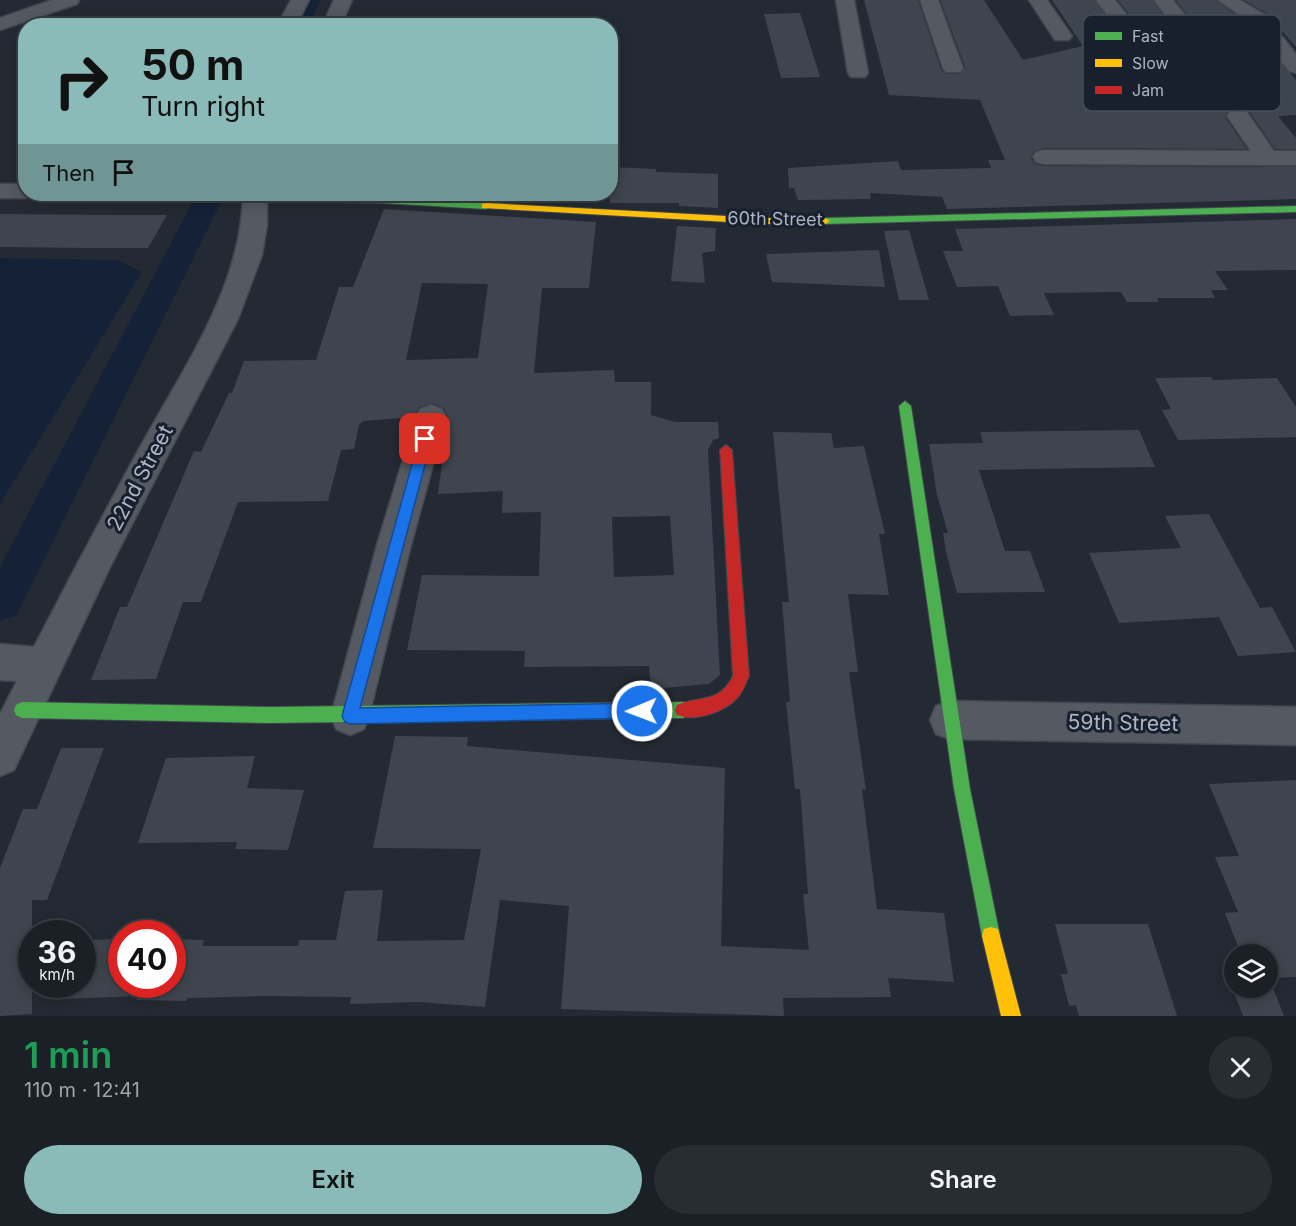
<!DOCTYPE html>
<meta charset="utf-8">
<style>
:root{--surface:#1b2026;--page:#282d32;--text:#f1f3f6;--muted:#a0a3a7;--line:#393e43;--accent:#8bbbb9}
body{margin:0;font-family:Inter,sans-serif;background:var(--page);color:var(--text);height:100vh;display:flex;flex-direction:column;font-size:22px;white-space:nowrap}
*{box-sizing:border-box;margin:0}
p{font-size:20px;color:var(--muted)}
.icon{flex:none;width:33px;height:33px;fill:none;stroke:currentColor;stroke-width:2;stroke-linecap:round;stroke-linejoin:round}
.map{position:relative;height:1016px;overflow:hidden}
.sheet{display:flex;flex-direction:column;background:var(--surface);flex:1}
.sheet>*{flex:none}
.guide{position:absolute;left:18px;top:18px;width:600px;height:183px;border-radius:24px;box-shadow:0 3px 15px #0003,0 0 0 2px var(--line);background:#8bbbb9;color:#111;overflow:hidden}
.tools{position:absolute;left:1224px;top:944px;display:grid;gap:12px}
.tools a{display:grid;place-items:center;width:54px;height:54px;border-radius:50%;background:var(--surface);box-shadow:0 3px 15px #0003,0 0 0 2px var(--line);font-size:30px}
.speed{position:absolute;left:18px;top:920px;display:flex;gap:12px;font-size:30px;font-weight:700;text-align:center}
.speed>*{display:grid;place-content:center;width:78px;height:78px;border-radius:50%;background:var(--surface);box-shadow:0 3px 15px #0003,0 0 0 2px var(--line);line-height:1}
.speed small{font-size:15px;font-weight:400}
.speed .limit{border:9px solid #d22;background:#fff;color:#111}
.pin{position:absolute;display:grid;place-items:center;width:51px;height:51px;color:#fff;margin:-26px;border-radius:12px;box-shadow:0 3px 9px #0006}
.me{position:absolute;width:66px;margin:-33px;rotate:269deg;stroke-linejoin:round;filter:drop-shadow(0 0 4px #0008)}
.turn{display:flex;align-items:center;gap:21px;height:126px;padding:0 24px;font-size:27px}
.turn .icon{width:78px;height:78px;stroke-width:2.5}
.turn b{display:block;font-size:42px;line-height:51px}
.then{display:flex;align-items:center;height:57px;padding:0 24px;background:#0003;gap:12px;font-size:22px}
.round{display:grid;place-items:center;flex:none;width:63px;height:63px;border-radius:32px;background:var(--page)}
.headline{display:flex;align-items:center;justify-content:space-between;height:102px;padding:0 24px}
h1{font-size:36px;font-weight:600;line-height:45px;color:#1e9e55}
.primary-button{display:flex;gap:12px;margin-top:auto;padding:12px 24px}
.primary-button a{flex:1;height:69px;border-radius:36px;background:var(--accent);color:#111;font-size:24px;font-weight:600;line-height:69px;text-align:center}
.primary-button a+a{background:var(--page);color:var(--text)}
.map>svg:first-child{display:block}
.water{fill:#142136}
.lines{fill:none;stroke-linecap:round;stroke-linejoin:round}
.canal{fill:#142136;fill-rule:evenodd}
.building{fill:#3f454e;fill-rule:evenodd}
.street-casing{stroke:#41474f;stroke-width:3}
.fast-casing{stroke:#41474f;stroke-width:2}
.slow-casing{stroke:#41474f;stroke-width:2}
.jam-casing{stroke:#41474f;stroke-width:2}
.street{fill:#545962;fill-rule:evenodd}
.fast{fill:#4caf50;fill-rule:evenodd}
.slow{fill:#ffc107;fill-rule:evenodd}
.jam{fill:#c62828;fill-rule:evenodd}
.route{fill:#1a73e8;stroke:#114b97;stroke-width:1.5}
.labels{text-anchor:middle;stroke-width:6;stroke-linejoin:round;paint-order:stroke}
.far-street-label{font-size:18px;fill:#acb5c6;stroke:#18202d}
.street-label{font-size:21px;fill:#acb5c6;stroke:#18202d}
.key{fill:#18202d;stroke:#444d5b;stroke-width:1.5}
.key-label{font-size:16px;fill:#acb5c6}
</style>
<div class="map">
<svg width="1296" height="1016" viewBox="0 0 1296 1016">
<rect width="100%" height="100%" fill="#242a33"/>
<path class="water" d="M0,258L117,260L142,272L0,504Z"/>
<g class="lines">
<path class="canal" d="M299,0H321L308,26H286Z
M197,194H225L16,616L0,620V567Z"/>
</g>
<path class="building" d="M864,0H918L941,69L946,74H960L965,67L940,0H984L1023,60L1083,46L1052,0H1094L1121,35H1135L1140,29L1118,0H1152L1175,30H1189L1194,24L1176,0H1216L1249,25L1296,80V115L1278,116L1296,138V149H1275L1248,110L1237,107L1228,110L1225,117L1247,149L1044,148L1034,151L1031,158L1035,164L1044,166L1296,167V199L947,209L942,197L870,193L871,199L798,200L794,188H789L788,168L898,161L901,170L991,168L988,160H1005L980,100L889,95Z
M1244,0H1296V47L1267,14Z
M800,13L820,77L781,78L764,14Z
M610,167L656,169V172L718,174V208L679,206V203H610Z
M432,194H599L598,202Z
M384,209L596,222L589,288H542L534,373L614,370L615,382H651V415L675,422H718L719,438L713,440L708,450L720,675L709,684L651,689L649,666L524,667L525,651L407,650L422,575L539,576L541,512L502,513L503,491L438,494L448,418L444,408L432,403L419,407L414,417L363,421L359,425L354,449L341,450L328,501L238,502L201,602H183L156,679L91,680L120,607H127L194,451L201,452L229,393H232L244,361L316,360L339,287H353ZM422,283L488,284L478,358L406,360ZM670,516L674,575L614,577L612,517Z
M0,214L123,215H167L148,248H92L0,247Z
M1296,219V270L1215,271L1228,290H1211L1215,298H1157L1159,302H1127L1121,292L1044,293L1054,315L1010,316L998,286L957,287L943,251H963L955,229Z
M677,226L716,228L715,251L702,253L705,283L671,281Z
M909,230L929,300H899L884,231Z
M879,250L885,287L772,282L766,254Z
M1211,377L1213,380L1277,378L1296,407V437L1178,440L1162,410L1171,409L1155,378Z
M1139,430L1155,467L979,470L1005,551H1030L1045,592L957,593L946,552L943,533H948L937,495L929,444L983,443L980,432Z
M773,432L831,433L834,448L864,446L885,534H879L889,595L848,594L858,672H849L866,790L862,789L877,909L944,913L954,982L888,978L891,997L783,998L784,1016L561,1009L569,906L500,900L485,1007L419,1002L350,1004L351,997L261,996L187,998L186,1001L137,1000L138,996L63,999L68,984H82L83,940L122,939V984H172V939L204,940L202,946H298L299,940H336L345,891L383,890L377,941L464,940L481,849L373,848L395,736L468,737L467,746L725,768L721,946L809,950L803,894H808L800,789H795L786,702H790L782,602H789Z
M1209,514L1260,608L1272,607L1296,652L1238,656L1219,617L1119,623L1089,553L1181,548L1165,516Z
M61,748H104L47,900H32V1014L0,1016V868L23,809H37Z
M255,756L247,788L304,790L288,850L235,849L237,842L138,843L166,758Z
M1296,780V977L1268,978V954H1241L1225,913L1238,912L1215,857L1239,856L1209,784Z
M1055,924H1148L1177,1016H1079L1076,1005L1069,1006L1061,974H1068Z
M1268,985H1272L1284,1016H1243L1232,987Z"/>
<g class="lines">
<g class="street-casing">
<path id="street" d="M52,0H79L77,4L0,30V18Z
M291,0H309L296,26H277Z
M334,0H352L341,26H322Z
M836,0H854L868,73L865,77H851L848,73Z
M920,0H938L963,68L960,72H946L943,68Z
M1029,0H1047L1072,36L1069,40H1055Z
M1096,0H1115L1138,29L1135,33H1121Z
M1154,0H1173L1192,24L1189,28H1175Z
M1218,0H1240L1265,15L1296,54V73L1289,71L1251,23Z
M1238,109L1246,111L1274,151H1296V165L1044,164L1036,162L1033,157L1036,152L1044,150L1251,151L1227,116L1230,111Z
M0,184H26V194H36L26,198H0Z
M243,194H267V225L262,255L238,319L111,565L14,770L0,776V714L17,681L0,680V644L34,647C68,581 103,515 139,449C182,370 242,287 243,194Z
M431,405L442,409L446,417L411,545L369,716L364,729L350,735L336,729L331,716L377,545L416,417L420,409Z
M950,701L1296,707V745L950,739L936,734L930,720L936,706Z"/>
</g>
<g class="fast-casing">
<path id="fast" d="M102,194H221L382,197L486,203L491,206L486,209L382,203L107,197Z
M1296,206V212L825,224L820,221L825,218Z
M905,401L911,406L970,789L1000,936L998,943L991,945L984,943L982,936L954,789L899,406Z
M22,702L271,707L683,702L689,705L691,710L689,715L683,718L271,723L22,718L16,715L14,710L16,705Z"/>
</g>
<g class="slow-casing">
<path id="slow" d="M486,203L765,218H825L830,221L825,224H765L482,208V204Z
M991,927L998,929L1000,936L1021,1016H1001L982,936L984,929Z"/>
</g>
<g class="jam-casing">
<path id="jam" d="M726,445L732,450L749,676C745,684 743,692 737,698C725,712 695,722 677,715L675,710L677,705C701,695 719,704 733,676L720,450Z"/>
</g>
<use href="#street" class="street"/>
<use href="#fast" class="fast"/>
<use href="#slow" class="slow"/>
<use href="#jam" class="jam"/>
</g>
<path class="route" d="M425,434L432,439L360,708L642,703L648,705L650,711L648,716L642,718L350,724L345,722L342,716L419,439Z"/>
<g class="labels">
<g class="far-street-label">
<text transform="translate(775 219) rotate(1)" y="6">60th Street</text>
</g>
<g class="street-label">
<text transform="translate(140 478) rotate(-62)" y="7">22nd Street</text>
<text transform="translate(1123 723) rotate(1)" y="7">59th Street</text>
</g>
</g>
<rect x="1083" y="15" width="198" height="96" rx="9" class="key"/>
<rect x="1095" y="32" width="27" height="8" fill="#4caf50"/>
<rect x="1095" y="59" width="27" height="8" fill="#ffc107"/>
<rect x="1095" y="86" width="27" height="8" fill="#c62828"/>
<g class="key-label">
<text x="1132" y="42">Fast</text>
<text x="1132" y="69">Slow</text>
<text x="1132" y="96">Jam</text>
</g>
</svg>
<div class="tools">
<a><svg class="icon" aria-label="layers" viewBox="0 0 24 24"><path d="M12 4l9 5-9 5-9-5zM3 14l9 5 9-5"/></svg></a>
</div>
<div class="speed"><div>36<small>km/h</small></div><div class="limit">40</div></div>
<div class="pin" style="left:425px;top:439px;background:#d93025"><svg class="icon" aria-label="arrive" viewBox="0 0 24 24"><path d="M6 21V4h12l-3 4 3 4H6"/></svg></div>
<svg class="me" style="left:642px;top:711px" viewBox="-20 -20 40 40"><circle r="17" fill="#1a73e8" stroke="#fff" stroke-width="3"/><path d="M0-11L8 9 0 5-8 9z" fill="#fff"/></svg>
<div class="guide">
<div class="turn"><svg class="icon" aria-label="right" viewBox="0 0 24 24"><path d="M7 20v-9h11M14 6l5 5-5 5"/></svg><div><b>50 m</b>Turn right</div></div>
<div class="then">Then<svg class="icon" aria-label="arrive" viewBox="0 0 24 24"><path d="M6 21V4h12l-3 4 3 4H6"/></svg></div>
</div>
</div>
<section class="sheet">
<div class="headline"><div><h1>1 min</h1><p>110 m · 12:41</p></div><a class="round"><svg class="icon" aria-label="close" viewBox="0 0 24 24"><path d="M6 6l12 12M18 6L6 18"/></svg></a></div>
<div class="primary-button"><a>Exit</a><a>Share</a></div>
</section>
